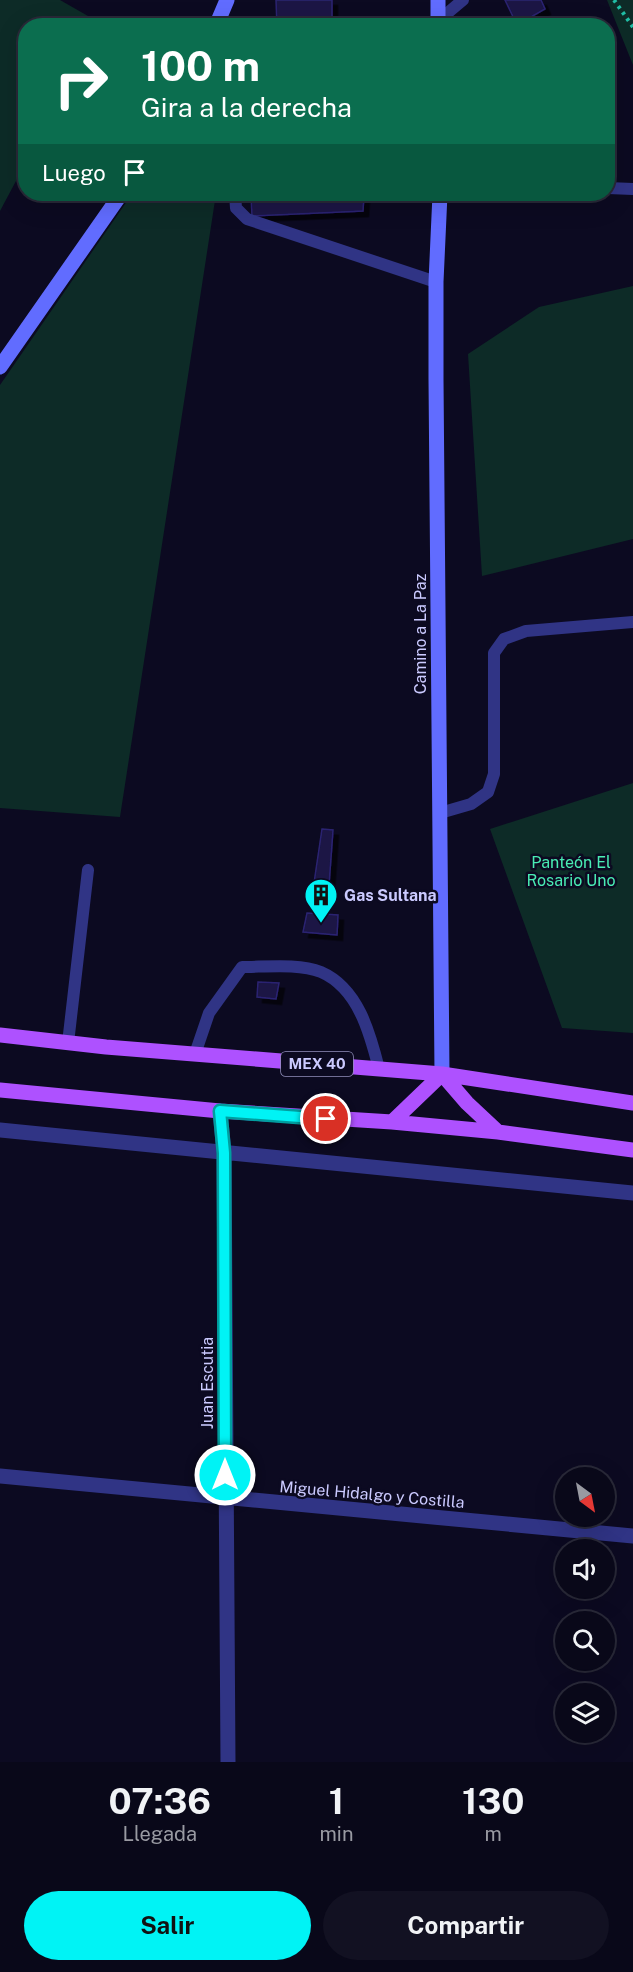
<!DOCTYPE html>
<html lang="es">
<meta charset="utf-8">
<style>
:root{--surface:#090819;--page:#121122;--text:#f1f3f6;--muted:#999aa2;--line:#292938;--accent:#00f3f5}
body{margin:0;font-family:"Public Sans",sans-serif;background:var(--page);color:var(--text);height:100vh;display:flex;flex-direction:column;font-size:22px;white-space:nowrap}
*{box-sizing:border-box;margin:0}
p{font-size:20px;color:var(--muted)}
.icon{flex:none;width:33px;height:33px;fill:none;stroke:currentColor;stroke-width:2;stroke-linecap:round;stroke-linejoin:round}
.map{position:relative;height:1762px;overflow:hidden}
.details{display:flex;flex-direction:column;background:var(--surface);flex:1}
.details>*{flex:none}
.guide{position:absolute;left:18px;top:18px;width:597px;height:183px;border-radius:24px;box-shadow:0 6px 24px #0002,0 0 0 2px var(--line);background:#0b6e4f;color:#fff;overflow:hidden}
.needle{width:39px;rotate:148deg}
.controls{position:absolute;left:555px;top:1467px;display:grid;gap:12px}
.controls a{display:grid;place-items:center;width:60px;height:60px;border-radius:50%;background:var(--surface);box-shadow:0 6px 24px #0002,0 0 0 2px var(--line);font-size:30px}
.pin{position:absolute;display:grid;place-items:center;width:51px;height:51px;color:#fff;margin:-26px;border:3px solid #fff;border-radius:50%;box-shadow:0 2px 6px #0007}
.me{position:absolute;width:66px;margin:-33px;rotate:0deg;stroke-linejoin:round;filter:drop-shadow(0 0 4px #0008)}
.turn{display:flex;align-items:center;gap:21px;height:126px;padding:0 24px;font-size:27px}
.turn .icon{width:78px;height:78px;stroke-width:2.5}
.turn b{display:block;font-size:42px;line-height:51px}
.then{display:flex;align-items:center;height:57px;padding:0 24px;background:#0003;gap:12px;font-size:22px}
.eta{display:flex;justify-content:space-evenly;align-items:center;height:102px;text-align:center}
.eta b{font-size:36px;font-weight:700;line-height:42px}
.primary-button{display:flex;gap:12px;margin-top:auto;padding:12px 24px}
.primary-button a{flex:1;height:69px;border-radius:36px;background:var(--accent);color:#111;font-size:24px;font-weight:700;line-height:69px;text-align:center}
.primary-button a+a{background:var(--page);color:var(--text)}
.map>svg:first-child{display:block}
.green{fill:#0d2b27}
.building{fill:#1a1444;stroke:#2c2472;stroke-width:1.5;filter:url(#shadow)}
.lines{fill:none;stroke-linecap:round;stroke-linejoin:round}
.path{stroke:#20bda5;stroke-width:4;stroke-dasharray:3 4.5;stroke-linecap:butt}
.lane{stroke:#303485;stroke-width:12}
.street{stroke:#303485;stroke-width:15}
.secondary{stroke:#616cff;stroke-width:15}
.primary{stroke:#ae51ff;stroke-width:15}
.route-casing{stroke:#009e9f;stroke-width:15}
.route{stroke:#00f3f5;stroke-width:10}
.labels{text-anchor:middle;stroke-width:5;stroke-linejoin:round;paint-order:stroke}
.shield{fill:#0c0a21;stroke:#9290bc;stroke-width:1.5}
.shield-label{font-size:15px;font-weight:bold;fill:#cbcaff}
.street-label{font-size:16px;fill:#cbcaff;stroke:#0c0a21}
.park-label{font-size:16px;fill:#49ecb4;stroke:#0c0a21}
.poi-label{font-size:16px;font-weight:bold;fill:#cbcaff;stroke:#0c0a21;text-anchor:start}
</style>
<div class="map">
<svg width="633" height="1762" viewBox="0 0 633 1762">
<defs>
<filter id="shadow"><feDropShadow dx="5.5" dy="5.5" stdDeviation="0" flood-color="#0009"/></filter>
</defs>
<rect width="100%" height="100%" fill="#0c0a21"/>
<path class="green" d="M0,0H60L102,24L101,26H26L25,164L0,211Z
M607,0H633V65Z
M132,194H216L120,817L0,808V385Z
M633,286V539L482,576L468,354L539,307Z
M633,783V1033L562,1028L490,829Z"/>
<path class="building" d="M276,0H332V26H277Z
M505,0H541L545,9L517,25Z
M251,194H364L363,211L252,216Z
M322,829L333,830L329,885L314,883Z
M307,913L338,915L337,935L303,932Z
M258,982L279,983L276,999L257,997Z"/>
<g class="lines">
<path class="path" d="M614,0L633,27"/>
<path class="lane" d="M438,21L463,0
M608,188L633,189
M235,194L236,208L247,219L436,282
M440,813L471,804L488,792L494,774V653L504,639L526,631L633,622
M68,1043L88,870
M195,1054L209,1013L242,967C265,967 299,963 321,972C358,988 370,1033 379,1069"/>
<path class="street" d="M220,1111L224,1153L228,1762
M0,1130L633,1193
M0,1476L633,1536"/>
<path class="secondary" d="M216,26L227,0
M438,26V0
M440,194L436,282V379L442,1074
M0,367L121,194"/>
<path class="primary" d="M0,1035L106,1047L442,1074L633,1103
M0,1090L220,1111L392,1122L498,1132L633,1150
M392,1122L442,1074L467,1103L498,1132"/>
</g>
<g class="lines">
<g class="route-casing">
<path id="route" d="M225,1475L224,1153L220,1111L326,1119"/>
</g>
<use href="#route" class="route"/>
</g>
<defs>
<g id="building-pin" transform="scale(1.725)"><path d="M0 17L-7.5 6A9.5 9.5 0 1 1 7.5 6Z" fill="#00f3f5" stroke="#0c0a21"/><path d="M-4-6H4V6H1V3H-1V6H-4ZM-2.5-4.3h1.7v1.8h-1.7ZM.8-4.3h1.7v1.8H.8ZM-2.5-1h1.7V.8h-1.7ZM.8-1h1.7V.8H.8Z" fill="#111"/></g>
</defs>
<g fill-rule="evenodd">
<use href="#building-pin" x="321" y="895"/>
</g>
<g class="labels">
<rect class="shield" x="281" y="1052" width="72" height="24" rx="4.5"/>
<g class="shield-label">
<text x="317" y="1069">MEX 40</text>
</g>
<g class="street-label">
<text transform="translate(420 634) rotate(-90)" y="6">Camino a La Paz</text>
<text transform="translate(207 1383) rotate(-90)" y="6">Juan Escutia</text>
<text transform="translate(372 1494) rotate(5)" y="6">Miguel Hidalgo y Costilla</text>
</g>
<g class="park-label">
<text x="571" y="868">Panteón El<tspan x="571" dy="18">Rosario Uno</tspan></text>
</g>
<g class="poi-label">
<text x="344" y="901">Gas Sultana</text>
</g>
</g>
</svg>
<div class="controls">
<a><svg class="needle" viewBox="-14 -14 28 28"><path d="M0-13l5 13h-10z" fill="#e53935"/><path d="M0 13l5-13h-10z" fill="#999aa2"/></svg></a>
<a><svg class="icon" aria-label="sound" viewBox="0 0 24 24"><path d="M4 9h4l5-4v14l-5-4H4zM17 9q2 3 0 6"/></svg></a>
<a><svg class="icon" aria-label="search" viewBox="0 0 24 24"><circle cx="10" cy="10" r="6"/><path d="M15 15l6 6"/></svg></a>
<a><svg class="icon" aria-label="layers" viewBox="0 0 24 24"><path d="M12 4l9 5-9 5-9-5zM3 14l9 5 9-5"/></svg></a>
</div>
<div class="pin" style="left:326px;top:1119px;background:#d93025"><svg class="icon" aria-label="arrive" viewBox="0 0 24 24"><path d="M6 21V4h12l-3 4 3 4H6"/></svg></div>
<svg class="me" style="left:225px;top:1475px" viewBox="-20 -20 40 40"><circle r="17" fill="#00f3f5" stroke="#fff" stroke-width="3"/><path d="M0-11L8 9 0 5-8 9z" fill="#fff"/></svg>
<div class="guide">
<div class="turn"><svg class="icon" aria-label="right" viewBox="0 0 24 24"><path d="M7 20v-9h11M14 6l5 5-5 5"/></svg><div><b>100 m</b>Gira a la derecha</div></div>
<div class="then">Luego<svg class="icon" aria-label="arrive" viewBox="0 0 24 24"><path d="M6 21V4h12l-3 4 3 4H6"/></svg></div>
</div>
</div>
<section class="details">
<div class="eta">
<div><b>07:36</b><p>Llegada</p></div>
<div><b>1</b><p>min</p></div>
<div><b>130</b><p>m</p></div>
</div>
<div class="primary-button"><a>Salir</a><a>Compartir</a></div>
</section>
